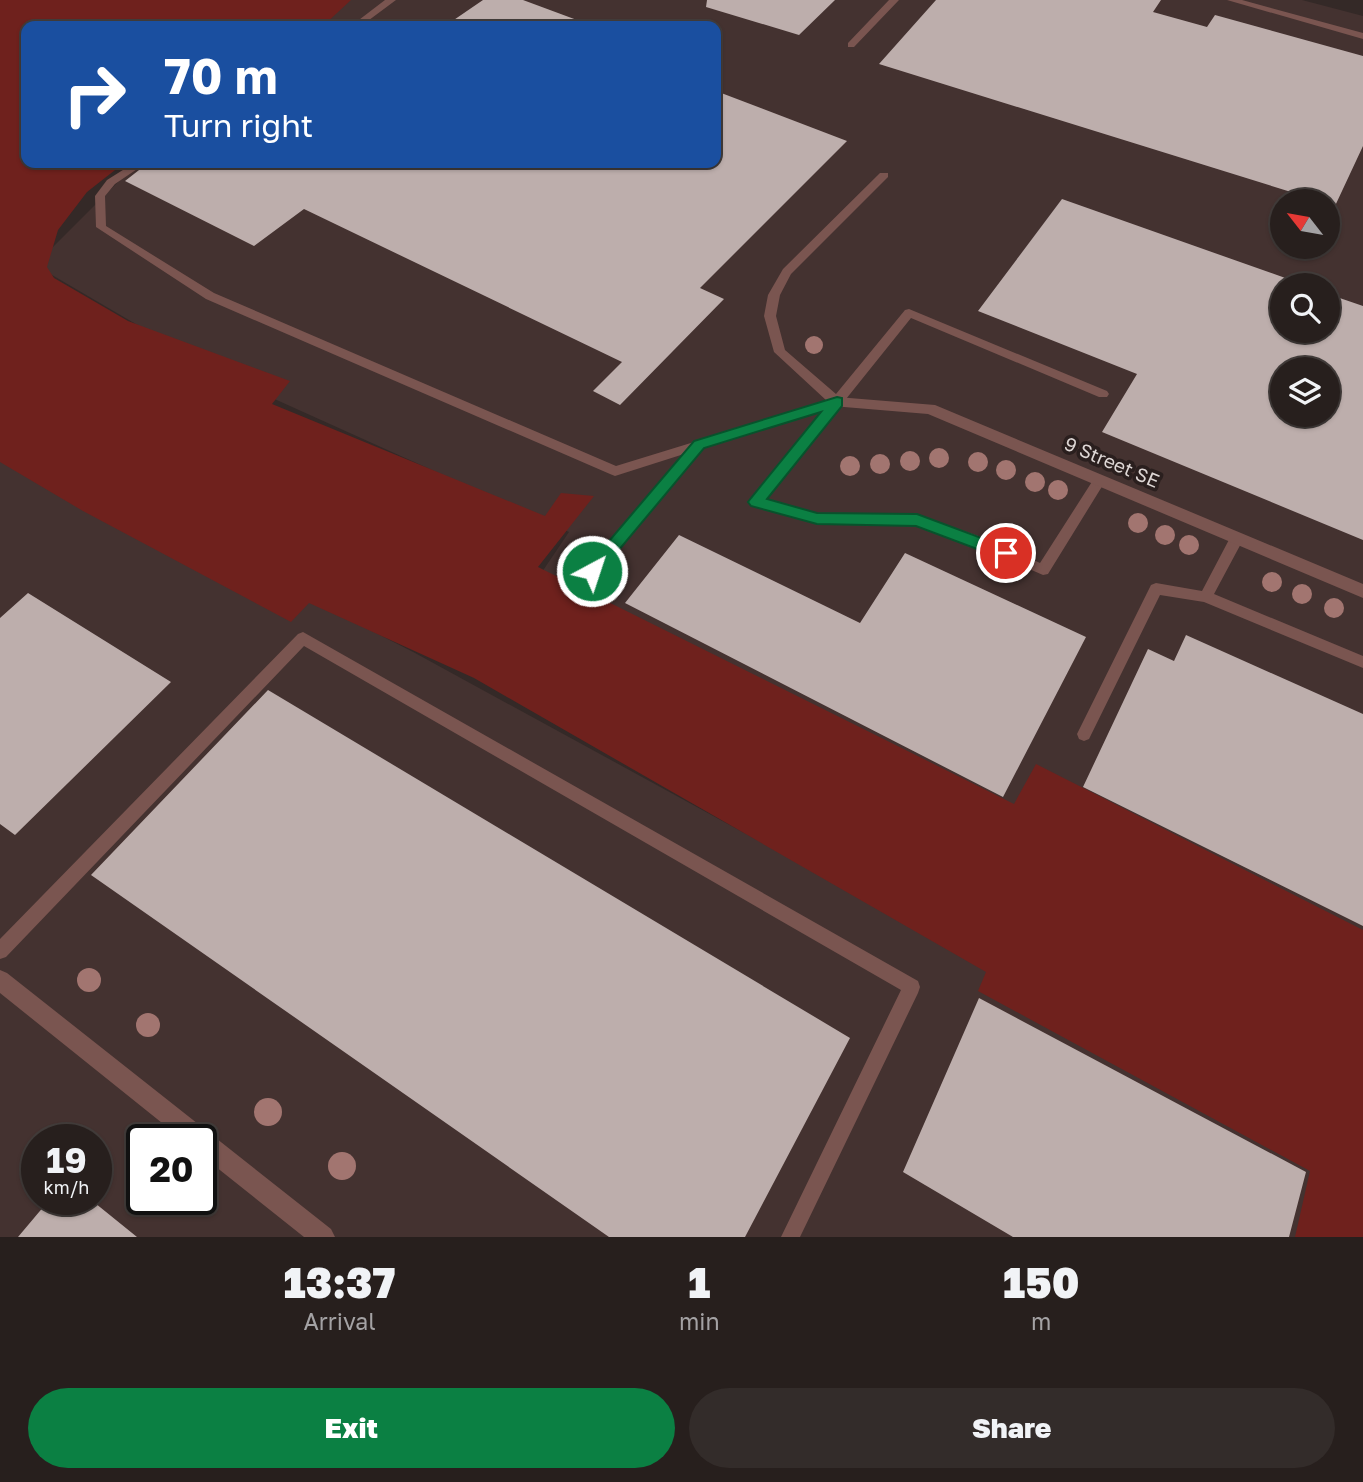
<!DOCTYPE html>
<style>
:root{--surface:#271f1d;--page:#332c2a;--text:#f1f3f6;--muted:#a4a2a4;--line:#433d3b;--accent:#0b8043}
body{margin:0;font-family:"Golos Text",sans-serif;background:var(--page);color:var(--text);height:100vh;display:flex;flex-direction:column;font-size:26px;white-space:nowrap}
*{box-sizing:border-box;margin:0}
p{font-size:23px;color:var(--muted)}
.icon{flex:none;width:38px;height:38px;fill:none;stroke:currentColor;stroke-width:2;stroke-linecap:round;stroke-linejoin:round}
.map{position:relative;height:1237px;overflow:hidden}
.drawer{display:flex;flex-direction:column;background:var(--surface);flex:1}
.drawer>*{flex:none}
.guide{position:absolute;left:21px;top:21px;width:700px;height:147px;border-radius:14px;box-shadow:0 2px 5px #0004,0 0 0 2px var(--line);background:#1a4fa0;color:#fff;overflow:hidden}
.needle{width:46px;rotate:301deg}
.fabs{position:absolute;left:1270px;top:189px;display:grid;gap:14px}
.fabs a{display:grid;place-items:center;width:70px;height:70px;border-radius:50%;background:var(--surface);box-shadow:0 2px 5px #0004,0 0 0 2px var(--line);font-size:35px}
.speed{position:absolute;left:21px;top:1124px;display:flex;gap:14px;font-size:35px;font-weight:700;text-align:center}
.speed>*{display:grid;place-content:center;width:91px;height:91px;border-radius:50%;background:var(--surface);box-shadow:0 2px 5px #0004,0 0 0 2px var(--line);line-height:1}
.speed small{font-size:18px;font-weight:400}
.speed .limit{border:4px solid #111;border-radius:10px;background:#fff;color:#111}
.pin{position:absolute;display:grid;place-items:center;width:60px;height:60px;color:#fff;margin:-30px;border:4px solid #fff;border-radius:50%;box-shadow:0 2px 7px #0007}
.me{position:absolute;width:77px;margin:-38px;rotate:40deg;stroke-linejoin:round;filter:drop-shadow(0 0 5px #0008)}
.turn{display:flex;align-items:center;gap:24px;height:147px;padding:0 28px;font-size:32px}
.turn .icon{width:91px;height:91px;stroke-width:2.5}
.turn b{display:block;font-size:49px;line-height:60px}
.eta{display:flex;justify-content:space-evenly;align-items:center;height:119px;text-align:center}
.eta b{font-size:42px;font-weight:800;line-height:49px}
.button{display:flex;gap:14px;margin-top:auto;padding:14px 28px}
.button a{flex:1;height:80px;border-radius:42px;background:var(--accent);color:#fff;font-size:28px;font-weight:800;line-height:80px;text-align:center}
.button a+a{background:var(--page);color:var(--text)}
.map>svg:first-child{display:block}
.built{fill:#443230;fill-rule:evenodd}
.green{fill:#6f211d}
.building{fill:#bdaeac;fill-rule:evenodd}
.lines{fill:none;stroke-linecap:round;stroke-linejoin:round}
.service{fill:#7a5550;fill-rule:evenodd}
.minor{fill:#7a5550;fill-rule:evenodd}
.tree{fill:#a27570}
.route{fill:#0b8043;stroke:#07532c;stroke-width:2}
.labels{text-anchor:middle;stroke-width:7;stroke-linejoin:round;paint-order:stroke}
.street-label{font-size:19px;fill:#ded7d5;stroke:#2a1f1e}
</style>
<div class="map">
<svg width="1363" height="1237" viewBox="0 0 1363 1237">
<rect width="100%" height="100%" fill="#342927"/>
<path class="built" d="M342,0H1302L1363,16V986L542,572L569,532L228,378L35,265L137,163H716V26H309ZM1283,201H1328V247H1283ZM1283,285H1328V331H1283ZM1283,369H1328V415H1283Z
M0,440L415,653L1334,1155L1342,1237H0ZM37,1139H96V1199H37ZM142,1139H201V1199H142Z"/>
<path class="green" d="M0,0H351L323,26H26V163H124L87,192L58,230L47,267L54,278L128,321L290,381L272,404L545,516L561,493L594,496L538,567L1014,804L1036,764L1363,930V1237H1295L1310,1171L978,991L986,972L474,678L309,603L291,622L83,511L0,462Z"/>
<path class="building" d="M483,0H523L585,23V26H445Z
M707,0H835L799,35L706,7Z
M936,0H1161L1153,12L1207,27L1215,15L1363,56V146L1335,206L1328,204V201H1320L879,64Z
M716,91L847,141L700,288L724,299L620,405L593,391L622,362L304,209L254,246L125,181L148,163H716Z
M1062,199L1305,285H1283V331H1328V294L1363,306V540L1102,432L1137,374L978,311ZM1283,369H1328V415H1283Z
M679,535L860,623L905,553L1086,637L1003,797L625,603Z
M28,593L171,682L15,835L0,824V618Z
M1186,635L1363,714V926L1083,787L1148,649L1174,661Z
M268,690L850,1038L745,1237H609L91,875Z
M979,998L1306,1172L1289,1237H1013L903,1172Z
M50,1199H90L137,1237H18Z"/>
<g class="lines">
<path class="service" d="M385,0H396L361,26H351Z
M889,0H899L854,47H848V43Z
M1227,0H1242L1363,33V39Z
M134,163H146L115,184L105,196L106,226L214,293L616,466L827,401L774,352L764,316L768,295L783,269L880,173H888V177L791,274L780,295L776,316L785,350L836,394L905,310L909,309L1107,391L1109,394L1107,397H1099L911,318L765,500L817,514L917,515L993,541L1040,563L1095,477L1100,475L1106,480L1048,574L1043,575L983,549L917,525L817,524L751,506L749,502L751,498L823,411L704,448L597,575H587L585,571L587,567L684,454L615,476L610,474L206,299L96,227L95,196L107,180Z
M1237,533L1244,538L1214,594L1363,656V668L1204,602L1160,595L1089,739L1084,741L1079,739L1077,734L1151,585L1156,583L1202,591L1232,534Z
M303,632L918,981L920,987L918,993L800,1237H781L901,990L304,646L6,957L0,959V939L298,634Z"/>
<path class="minor" d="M837,397L935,405L1363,584V598L928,414L832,406L829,402L832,398Z
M0,970L7,973L331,1229L335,1237H304L201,1155V1139H182L0,993Z"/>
</g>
<g class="tree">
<circle cx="814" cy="345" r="9"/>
<circle cx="939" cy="458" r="10"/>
<circle cx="910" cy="461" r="10"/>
<circle cx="978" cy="462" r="10"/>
<circle cx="880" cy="464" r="10"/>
<circle cx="850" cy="466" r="10"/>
<circle cx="1006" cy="470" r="10"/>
<circle cx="1035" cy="482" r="10"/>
<circle cx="1058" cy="490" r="10"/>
<circle cx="1138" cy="523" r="10"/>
<circle cx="1165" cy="535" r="10"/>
<circle cx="1189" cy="545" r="10"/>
<circle cx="1272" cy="582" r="10"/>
<circle cx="1302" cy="594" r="10"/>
<circle cx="1334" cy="608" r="10"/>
<circle cx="89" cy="980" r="12"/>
<circle cx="148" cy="1025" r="12"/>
<circle cx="268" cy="1112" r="14"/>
<circle cx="342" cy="1166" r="14"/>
</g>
<path class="route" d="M837,397L842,398V406L767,499L817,513L917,514L1011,549L1014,553L1011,558H1001L916,526L817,524L751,506L748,502L751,498L821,412L704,448L598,575H587L584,571L587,567L694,441Z"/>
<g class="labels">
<g class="street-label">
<text transform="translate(1112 462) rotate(23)" y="7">9 Street SE</text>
</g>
</g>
</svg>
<div class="fabs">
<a><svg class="needle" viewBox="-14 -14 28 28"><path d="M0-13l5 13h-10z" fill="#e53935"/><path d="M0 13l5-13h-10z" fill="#a4a2a4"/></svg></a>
<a><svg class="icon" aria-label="search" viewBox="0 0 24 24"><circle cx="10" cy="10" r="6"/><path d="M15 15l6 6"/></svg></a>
<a><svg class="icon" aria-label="layers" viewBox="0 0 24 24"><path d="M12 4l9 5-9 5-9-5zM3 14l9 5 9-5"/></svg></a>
</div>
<div class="speed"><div>19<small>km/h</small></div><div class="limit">20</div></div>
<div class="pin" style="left:1006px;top:553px;background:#d93025"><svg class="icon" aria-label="arrive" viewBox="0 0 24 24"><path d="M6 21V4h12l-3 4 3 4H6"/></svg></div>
<svg class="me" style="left:592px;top:571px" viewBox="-20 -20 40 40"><circle r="17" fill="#0b8043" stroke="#fff" stroke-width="3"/><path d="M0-11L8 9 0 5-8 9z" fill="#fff"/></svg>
<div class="guide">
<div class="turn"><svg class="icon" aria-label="right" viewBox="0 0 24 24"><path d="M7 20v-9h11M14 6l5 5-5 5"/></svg><div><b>70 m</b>Turn right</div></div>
</div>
</div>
<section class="drawer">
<div class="eta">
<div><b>13:37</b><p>Arrival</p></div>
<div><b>1</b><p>min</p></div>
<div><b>150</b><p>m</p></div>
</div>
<div class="button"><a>Exit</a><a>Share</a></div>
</section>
